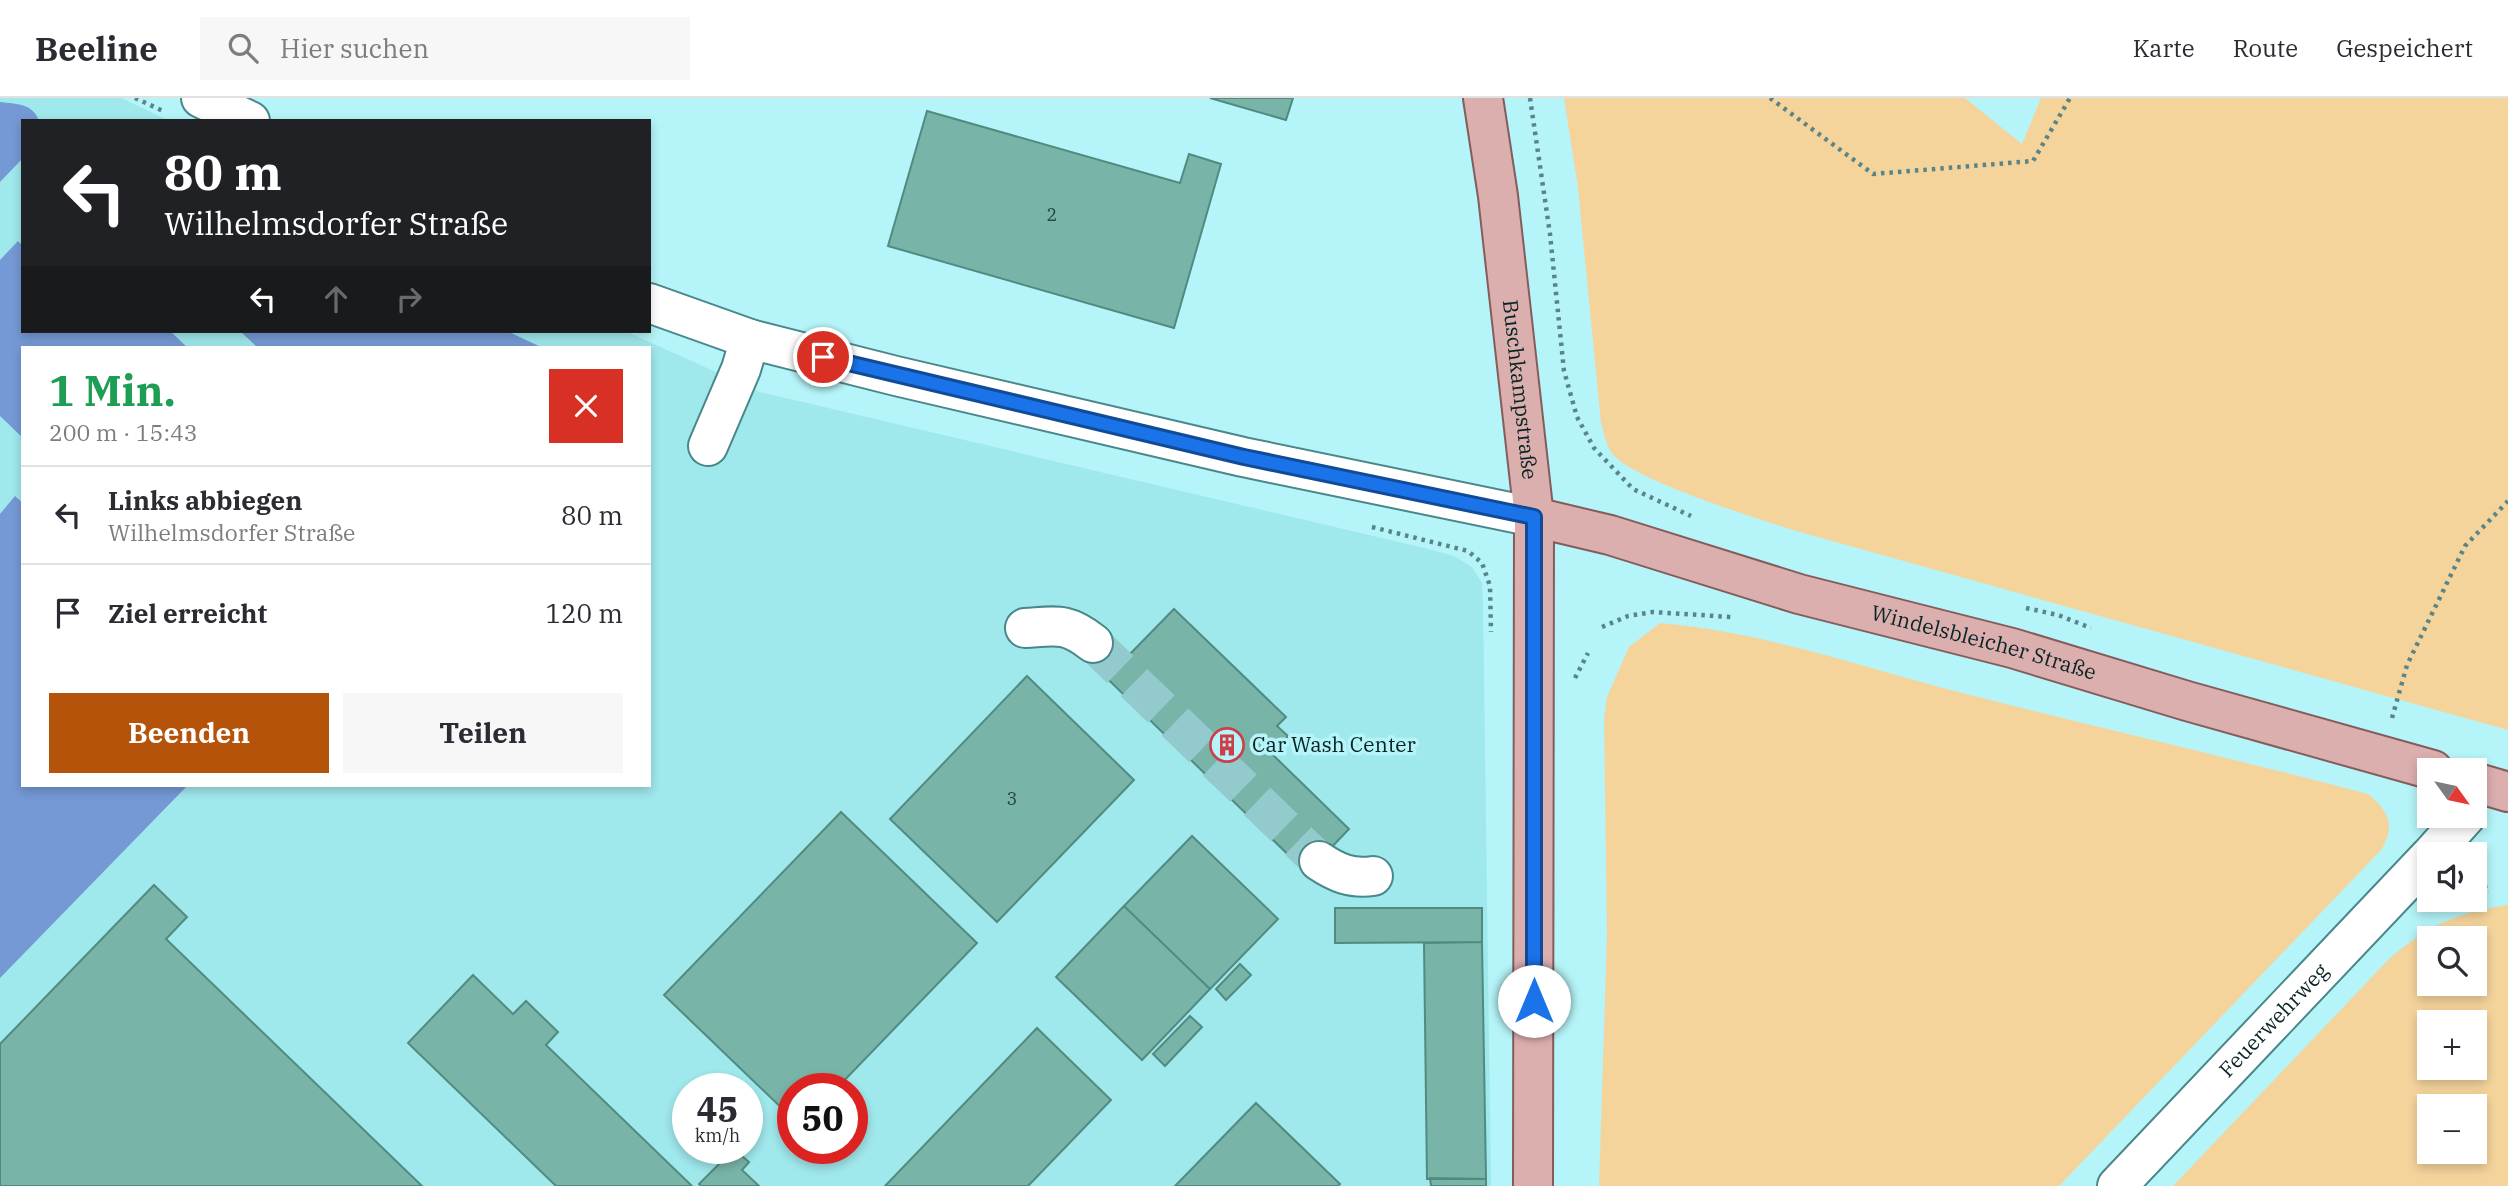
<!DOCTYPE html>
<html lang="de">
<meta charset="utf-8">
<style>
:root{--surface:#fff;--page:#f7f7f7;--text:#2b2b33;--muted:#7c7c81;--line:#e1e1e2;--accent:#b45309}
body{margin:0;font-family:"IBM Plex Serif",serif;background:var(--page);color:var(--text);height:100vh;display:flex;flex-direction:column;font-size:26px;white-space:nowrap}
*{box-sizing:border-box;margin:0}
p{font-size:23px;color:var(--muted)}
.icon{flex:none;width:38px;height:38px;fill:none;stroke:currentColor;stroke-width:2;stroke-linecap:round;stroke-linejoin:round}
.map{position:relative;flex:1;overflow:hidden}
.sheet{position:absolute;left:21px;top:248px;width:630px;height:441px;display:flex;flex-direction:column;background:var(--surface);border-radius:0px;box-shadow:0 4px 10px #0003}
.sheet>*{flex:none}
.banner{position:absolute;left:21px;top:21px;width:630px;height:214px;border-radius:0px;box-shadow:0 4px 10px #0003;background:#202124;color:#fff;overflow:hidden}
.needle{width:46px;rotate:123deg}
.tools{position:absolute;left:2417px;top:660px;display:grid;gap:14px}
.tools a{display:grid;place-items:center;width:70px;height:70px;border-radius:0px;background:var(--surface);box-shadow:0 4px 10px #0003;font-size:35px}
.speed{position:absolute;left:672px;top:975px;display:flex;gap:14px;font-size:35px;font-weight:700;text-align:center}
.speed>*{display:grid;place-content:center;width:91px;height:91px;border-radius:50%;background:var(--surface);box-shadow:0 4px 10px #0003;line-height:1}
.speed small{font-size:18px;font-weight:400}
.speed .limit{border:10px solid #d22;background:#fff;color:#111}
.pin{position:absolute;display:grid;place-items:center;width:60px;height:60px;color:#fff;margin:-30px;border:4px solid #fff;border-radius:50%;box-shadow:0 2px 7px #0007}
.me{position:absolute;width:77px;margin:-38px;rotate:0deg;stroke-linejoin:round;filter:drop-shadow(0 0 5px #0008)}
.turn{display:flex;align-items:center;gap:24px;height:147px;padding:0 28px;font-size:32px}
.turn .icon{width:91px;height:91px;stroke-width:2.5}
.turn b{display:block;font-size:49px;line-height:60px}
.lanes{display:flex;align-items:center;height:66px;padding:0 28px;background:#0003;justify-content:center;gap:35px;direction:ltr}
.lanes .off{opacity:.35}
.round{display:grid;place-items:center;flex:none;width:74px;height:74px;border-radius:0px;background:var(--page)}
.head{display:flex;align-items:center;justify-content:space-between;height:119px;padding:0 28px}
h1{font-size:42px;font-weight:700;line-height:52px;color:#1e9e55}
.button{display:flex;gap:14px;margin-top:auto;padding:14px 28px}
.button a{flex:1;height:80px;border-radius:0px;background:var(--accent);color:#fff;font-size:28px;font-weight:700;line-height:80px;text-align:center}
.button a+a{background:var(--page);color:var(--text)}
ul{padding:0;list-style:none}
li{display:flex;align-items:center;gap:21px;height:98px;padding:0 28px;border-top:2px solid var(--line)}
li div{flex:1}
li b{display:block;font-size:26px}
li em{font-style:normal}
header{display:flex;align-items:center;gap:42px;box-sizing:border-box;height:98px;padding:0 35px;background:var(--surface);border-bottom:2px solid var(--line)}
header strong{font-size:33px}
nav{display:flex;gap:38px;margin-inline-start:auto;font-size:24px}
.search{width:490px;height:63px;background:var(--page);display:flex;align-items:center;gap:18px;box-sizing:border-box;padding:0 24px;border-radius:0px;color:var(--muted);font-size:26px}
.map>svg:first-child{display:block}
.built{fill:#9fe8ec;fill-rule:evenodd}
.green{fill:#f5d49c;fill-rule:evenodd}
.water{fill:#7599d5}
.building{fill:#79b4a9;stroke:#518b80;stroke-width:2}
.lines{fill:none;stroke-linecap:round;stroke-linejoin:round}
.minor-tunnel{stroke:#93cace;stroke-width:38;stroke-dasharray:38 19;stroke-linecap:butt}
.minor-casing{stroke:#4a878b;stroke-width:42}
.major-casing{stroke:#845c5c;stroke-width:42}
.path{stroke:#5a8588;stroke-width:4.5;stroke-dasharray:3.5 5;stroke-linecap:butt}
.minor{stroke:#fff;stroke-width:38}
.major{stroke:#dcafaf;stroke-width:38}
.route-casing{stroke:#114b97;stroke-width:18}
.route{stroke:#1a73e8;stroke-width:12}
.labels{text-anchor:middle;stroke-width:7;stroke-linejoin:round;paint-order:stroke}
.number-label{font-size:18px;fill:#264847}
.street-label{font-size:21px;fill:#0a2426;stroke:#b5f4f8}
.poi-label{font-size:21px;fill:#0a2426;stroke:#b5f4f8;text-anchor:start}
</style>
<header>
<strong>Beeline</strong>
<div class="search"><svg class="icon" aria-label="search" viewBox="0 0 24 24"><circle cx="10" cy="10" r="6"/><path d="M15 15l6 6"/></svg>Hier suchen</div>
<nav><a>Karte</a><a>Route</a><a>Gespeichert</a></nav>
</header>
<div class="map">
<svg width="2508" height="1088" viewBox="0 0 2508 1088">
<rect width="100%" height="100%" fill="#b5f4f8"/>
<path class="built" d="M0,0H121L170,23H23V233H625L760,294L1424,450L1454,458L1472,469L1482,485L1483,509L1491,1088H0ZM23,250H649V688H23ZM688,990H747V1050H688ZM793,990H852V1050H793Z"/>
<path class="green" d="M1564,0H1965L2022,46L2041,0H2508V632L1800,434C1764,423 1631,382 1612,355C1606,347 1604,334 1601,325L1578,90Z
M1660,525C1766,534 1867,571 1970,597C2103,631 2236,661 2368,696C2389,713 2395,727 2382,751L2059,1088H1599L1607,836L1604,621L1607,599L1629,549Z
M2508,807V1088H2173L2390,860C2429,827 2458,814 2508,807ZM2429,840H2474V886H2429ZM2429,924H2474V970H2429ZM2429,1008H2474V1054H2429Z"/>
<path class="water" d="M0,4C16,6 33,5 39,23H23V60L0,84Z
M18,143L23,148V233H170L188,250H23V340L0,318V162Z
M240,233H507L543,250H258Z
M15,398L23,405V688H187L0,880V416Z"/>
<path class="building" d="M1210,0H1293L1286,22Z
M927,13L1180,85L1189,56L1221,66L1174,230L888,148Z
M1174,511L1286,619L1277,628L1288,638L1272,656L1349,731L1307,775L1082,556L1102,535L1127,559Z
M1027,578L1134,682L997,824L890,721Z
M841,714L977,845L837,990H793V1021L664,897Z
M1192,738L1278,821L1210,891L1124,808Z
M154,787L187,819L166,841L422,1088H0V946Z
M1124,808L1210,891L1142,962L1056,879Z
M1335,810H1482V844L1335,845Z
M1482,844L1486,1081H1427L1424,845Z
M1240,866L1251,877L1226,902L1216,891Z
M473,877L513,916L526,903L558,934L546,947L692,1088H556L408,945Z
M1190,918L1202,929L1165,968L1153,956Z
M1037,930L1111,1002L1028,1088H885Z
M1256,1005L1340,1086L1338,1088H1175Z
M734,1051L749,1064L742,1072L759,1088H701L699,1086Z
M1430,1080L1486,1081V1088H1431Z"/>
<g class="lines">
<path class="minor-tunnel" d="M1093,545L1319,763"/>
<g class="minor-casing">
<g id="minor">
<path d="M201,0L250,23"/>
<path d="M649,205L750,241L896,278L1243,359L1534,419"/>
<path d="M708,348L741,271L750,241"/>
<path d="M1025,530C1057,528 1066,524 1093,545"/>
<path d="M2432,756L2466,718"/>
<path d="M1319,763C1337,775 1351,781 1373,778"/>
<path id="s1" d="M2117,1088L2429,759"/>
</g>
</g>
<g class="major-casing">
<g id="major">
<path id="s2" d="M1483,0L1498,98L1534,419L1533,1088"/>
<path id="s3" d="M1534,419L1610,437L1799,496L2012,550L2187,603L2433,672"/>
<path d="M2474,684L2508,694"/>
</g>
</g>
<path class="path" d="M135,0L163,13
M1530,0L1550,136L1564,273L1577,319L1594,350L1633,391L1691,418
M1770,0L1873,76L2033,63L2070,0
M1372,429L1468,453L1482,465L1490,488L1491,534
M2026,510L2058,517L2091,530
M1602,529L1628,518L1653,514L1731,519
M1575,580L1588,555
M2392,620L2407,567L2465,448L2508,403
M2478,762L2487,795"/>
<use href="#minor" class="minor"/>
<use href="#major" class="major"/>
</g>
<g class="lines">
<g class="route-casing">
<path id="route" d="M823,259L1244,359L1534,419V903"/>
</g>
<use href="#route" class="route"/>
</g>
<defs>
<g id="building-ring" transform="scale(1.75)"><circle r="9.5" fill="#b5f4f8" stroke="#ce3e4a" stroke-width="1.5"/><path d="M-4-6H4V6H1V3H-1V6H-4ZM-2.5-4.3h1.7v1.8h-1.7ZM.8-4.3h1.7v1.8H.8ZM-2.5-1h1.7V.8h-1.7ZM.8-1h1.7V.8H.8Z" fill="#ce3e4a"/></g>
</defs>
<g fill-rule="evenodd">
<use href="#building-ring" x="1227" y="647"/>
</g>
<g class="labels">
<g class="number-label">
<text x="1052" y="123">2</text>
<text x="1012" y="707">3</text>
</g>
<g class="street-label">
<text dy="7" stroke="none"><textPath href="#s2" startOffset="294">Buschkampstraße</textPath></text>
<text dy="7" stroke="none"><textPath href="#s3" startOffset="467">Windelsbleicher Straße</textPath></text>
<text dy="7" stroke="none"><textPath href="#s1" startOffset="228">Feuerwehrweg</textPath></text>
</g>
<g class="poi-label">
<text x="1252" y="654">Car Wash Center</text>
</g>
</g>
</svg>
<div class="tools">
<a><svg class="needle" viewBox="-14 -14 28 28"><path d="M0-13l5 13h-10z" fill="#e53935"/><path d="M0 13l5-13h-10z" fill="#7c7c81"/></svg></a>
<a><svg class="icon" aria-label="sound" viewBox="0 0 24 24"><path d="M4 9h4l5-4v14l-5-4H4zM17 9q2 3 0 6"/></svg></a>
<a><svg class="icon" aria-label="search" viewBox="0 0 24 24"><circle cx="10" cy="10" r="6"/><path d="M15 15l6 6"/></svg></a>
<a>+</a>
<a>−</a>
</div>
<div class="speed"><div>45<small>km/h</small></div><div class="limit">50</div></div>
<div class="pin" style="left:823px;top:259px;background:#d93025"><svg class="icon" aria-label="arrive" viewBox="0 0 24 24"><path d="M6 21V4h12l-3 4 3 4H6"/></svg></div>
<svg class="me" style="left:1534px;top:903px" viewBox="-20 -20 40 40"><circle r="19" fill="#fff"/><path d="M0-13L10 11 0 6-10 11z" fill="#1a73e8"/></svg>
<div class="banner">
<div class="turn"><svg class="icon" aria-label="left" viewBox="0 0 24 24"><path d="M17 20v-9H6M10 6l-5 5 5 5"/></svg><div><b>80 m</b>Wilhelmsdorfer Straße</div></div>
<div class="lanes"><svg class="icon" aria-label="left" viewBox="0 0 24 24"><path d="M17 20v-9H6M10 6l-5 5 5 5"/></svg><svg class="icon off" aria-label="ahead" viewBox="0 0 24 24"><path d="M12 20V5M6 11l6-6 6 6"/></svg><svg class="icon off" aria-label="right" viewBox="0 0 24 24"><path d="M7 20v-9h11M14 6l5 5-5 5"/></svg></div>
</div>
<section class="sheet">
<div class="head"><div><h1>1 Min.</h1><p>200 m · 15:43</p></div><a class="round" style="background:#d93025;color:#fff"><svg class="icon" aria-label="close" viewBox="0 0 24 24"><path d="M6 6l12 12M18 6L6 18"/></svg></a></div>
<ul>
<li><svg class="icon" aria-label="left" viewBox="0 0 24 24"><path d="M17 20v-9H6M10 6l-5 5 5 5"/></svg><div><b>Links abbiegen</b><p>Wilhelmsdorfer Straße</p></div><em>80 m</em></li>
<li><svg class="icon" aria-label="arrive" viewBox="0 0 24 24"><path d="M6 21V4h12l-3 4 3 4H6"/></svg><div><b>Ziel erreicht</b></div><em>120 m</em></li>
</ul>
<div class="button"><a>Beenden</a><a>Teilen</a></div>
</section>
</div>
